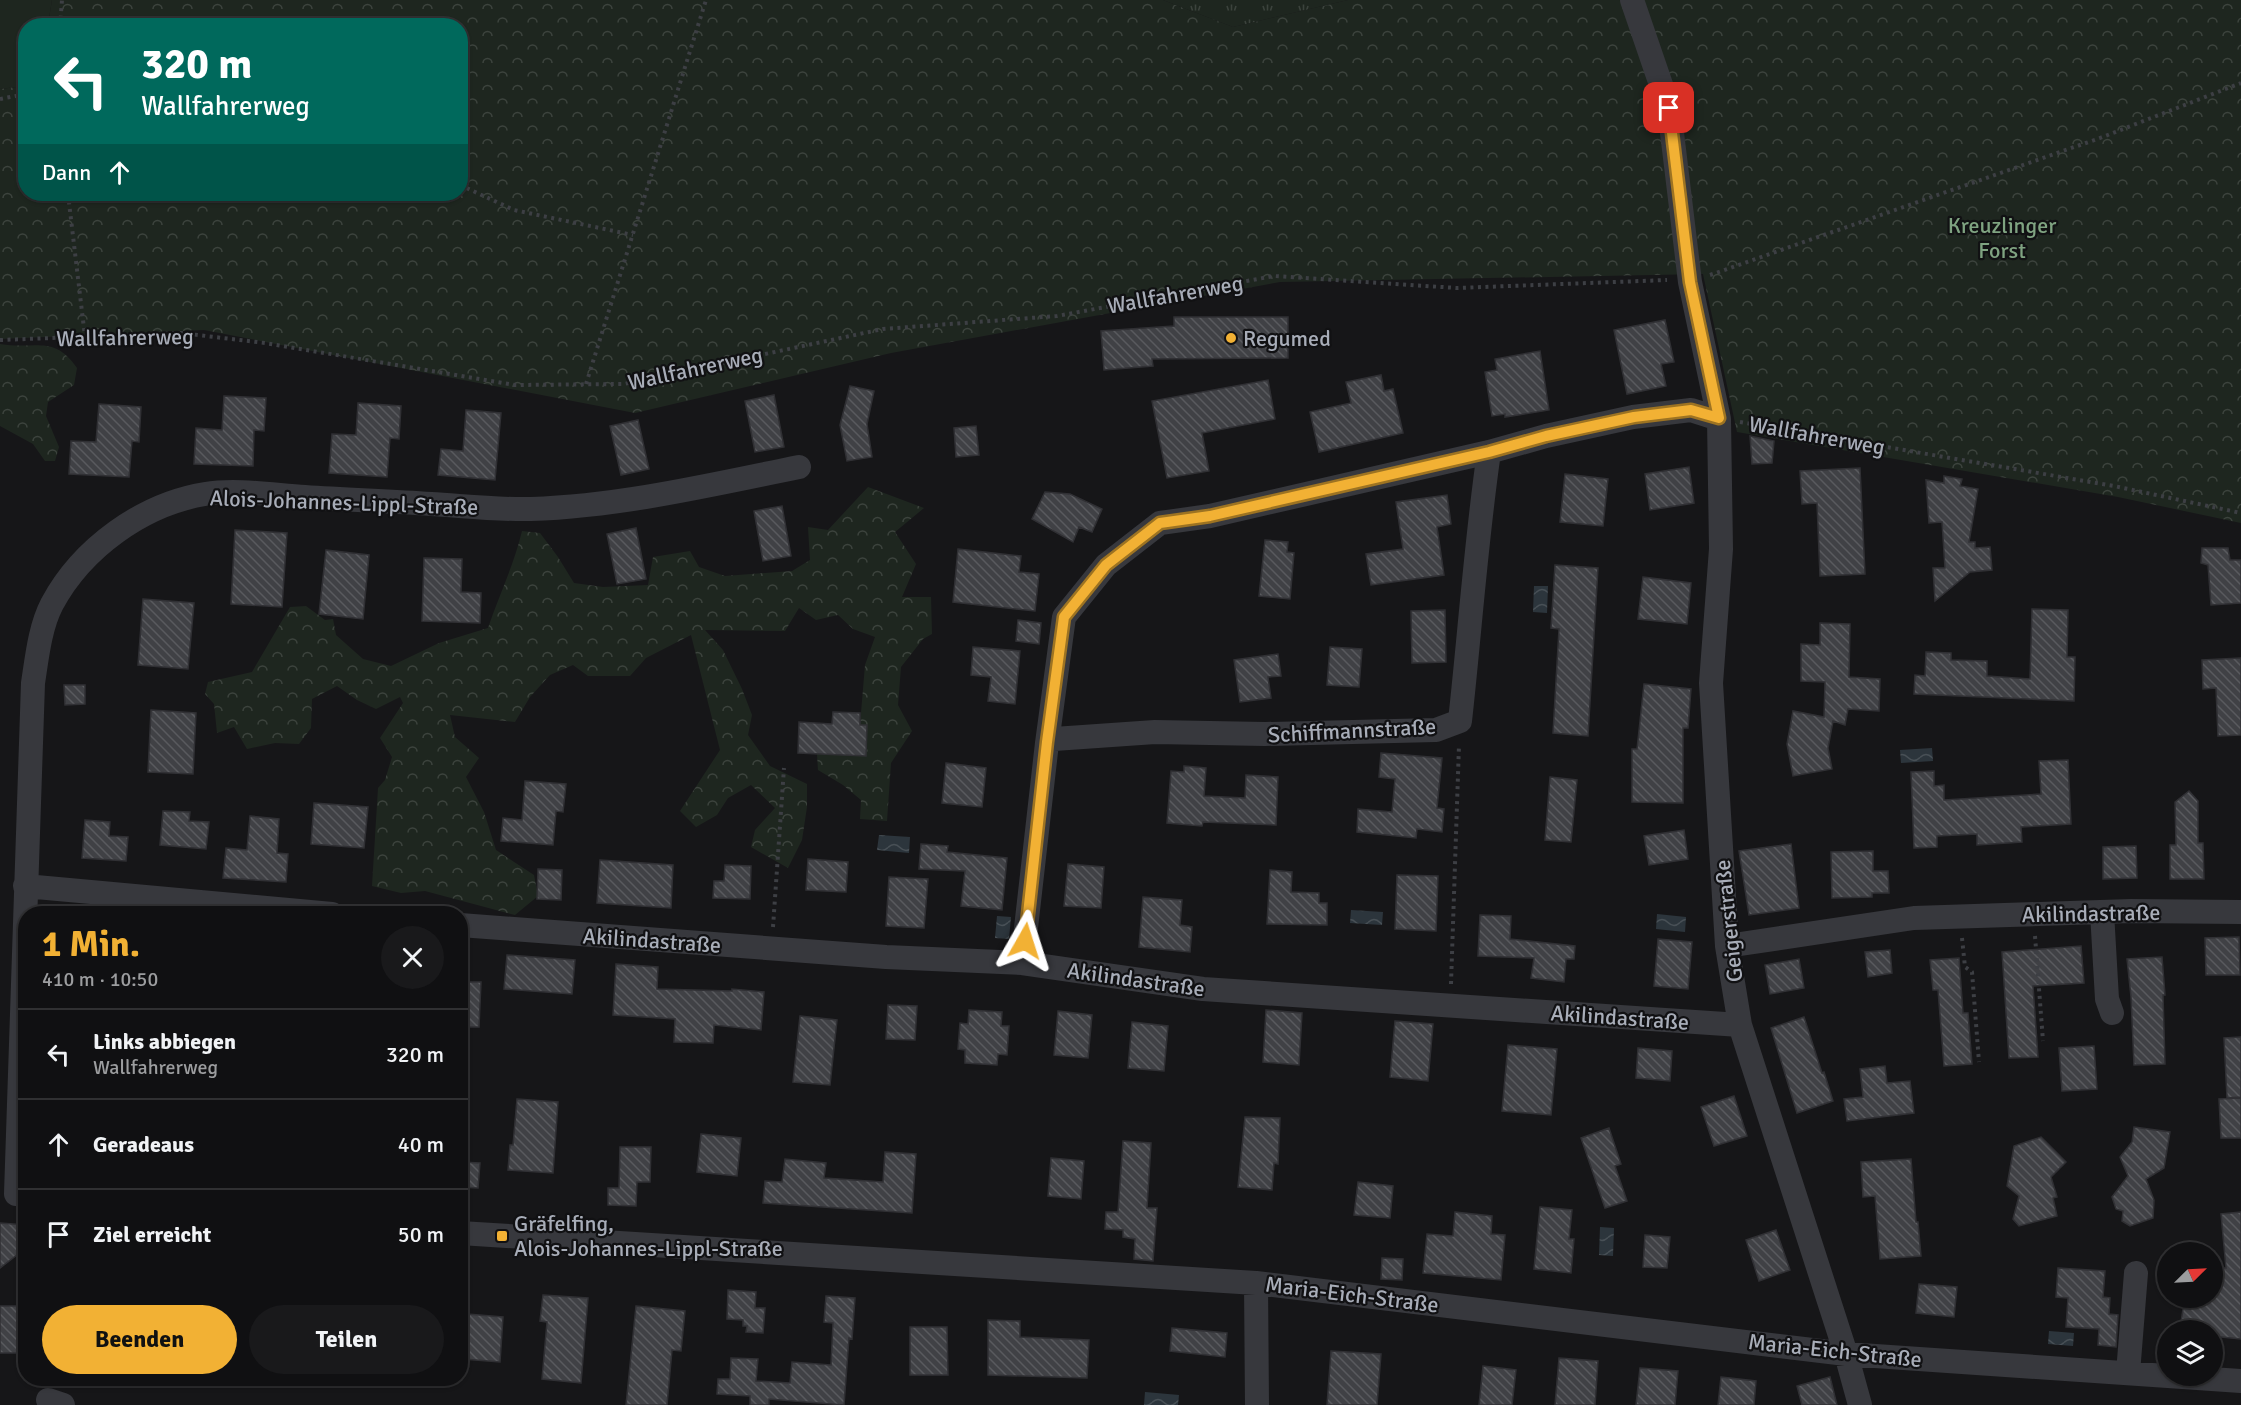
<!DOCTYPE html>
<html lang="de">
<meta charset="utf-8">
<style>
:root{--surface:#101012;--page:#19191b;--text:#f1f3f6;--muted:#9c9d9f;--line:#303032;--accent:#f2b134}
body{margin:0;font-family:Signika,sans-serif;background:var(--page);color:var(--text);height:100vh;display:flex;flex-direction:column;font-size:22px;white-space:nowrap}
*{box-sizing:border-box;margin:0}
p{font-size:20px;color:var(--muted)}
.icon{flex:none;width:33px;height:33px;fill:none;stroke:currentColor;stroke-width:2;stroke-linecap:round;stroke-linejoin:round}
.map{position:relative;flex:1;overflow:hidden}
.details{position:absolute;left:18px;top:906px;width:450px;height:480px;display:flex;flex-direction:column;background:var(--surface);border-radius:24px;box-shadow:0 2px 4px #0004,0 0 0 2px var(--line)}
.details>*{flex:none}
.hud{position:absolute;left:18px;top:18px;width:450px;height:183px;border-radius:24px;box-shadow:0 2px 4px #0004,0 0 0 2px var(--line);background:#00695c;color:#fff;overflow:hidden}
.needle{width:39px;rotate:66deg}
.fabs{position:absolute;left:2157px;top:1242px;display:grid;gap:12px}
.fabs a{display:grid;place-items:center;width:66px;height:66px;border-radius:50%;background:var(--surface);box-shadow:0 2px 4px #0004,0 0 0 2px var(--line);font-size:30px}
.pin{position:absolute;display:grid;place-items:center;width:51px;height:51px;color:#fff;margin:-26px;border-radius:12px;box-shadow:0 3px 9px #0006}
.me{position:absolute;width:66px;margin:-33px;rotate:6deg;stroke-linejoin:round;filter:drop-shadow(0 0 4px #0008)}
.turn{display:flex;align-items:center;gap:21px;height:126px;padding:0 24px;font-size:27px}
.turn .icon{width:78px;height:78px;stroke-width:2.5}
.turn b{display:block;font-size:42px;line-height:51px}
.then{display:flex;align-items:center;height:57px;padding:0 24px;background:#0003;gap:12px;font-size:22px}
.round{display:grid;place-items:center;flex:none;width:63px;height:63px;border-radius:32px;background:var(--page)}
.headline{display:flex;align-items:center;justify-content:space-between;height:102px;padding:0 24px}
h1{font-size:36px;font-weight:700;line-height:45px;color:var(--accent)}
.primary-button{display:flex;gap:12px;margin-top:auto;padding:12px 24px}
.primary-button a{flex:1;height:69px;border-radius:36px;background:var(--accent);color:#111;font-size:24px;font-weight:700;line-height:69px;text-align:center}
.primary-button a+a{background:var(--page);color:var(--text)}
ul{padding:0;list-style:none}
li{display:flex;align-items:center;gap:18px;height:90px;padding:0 24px;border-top:2px solid var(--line)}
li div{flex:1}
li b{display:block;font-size:22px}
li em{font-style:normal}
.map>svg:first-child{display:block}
.grass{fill:#1e261f}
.forest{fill:url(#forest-crowns)}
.park{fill:url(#park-tufts)}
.water{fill:url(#water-waves)}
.building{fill:url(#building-back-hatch);stroke:#303034;stroke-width:1.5}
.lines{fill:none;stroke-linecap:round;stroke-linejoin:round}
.path{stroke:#3d3f44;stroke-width:4;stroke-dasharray:3 4.5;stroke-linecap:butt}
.minor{stroke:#37383d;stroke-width:24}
.route-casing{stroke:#9d7322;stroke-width:15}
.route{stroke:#f2b134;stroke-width:10}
.poi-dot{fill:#f2b134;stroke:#111113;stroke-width:2}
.labels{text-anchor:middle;stroke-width:4.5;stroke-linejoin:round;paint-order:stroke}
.park-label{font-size:22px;fill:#7fa381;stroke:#111113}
.street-label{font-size:22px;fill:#a8adb8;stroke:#111113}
.poi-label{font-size:22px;fill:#a8adb8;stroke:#111113;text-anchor:start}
</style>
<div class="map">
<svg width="2241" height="1405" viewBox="0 0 2241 1405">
<defs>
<pattern id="forest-crowns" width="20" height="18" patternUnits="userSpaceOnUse" patternTransform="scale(1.5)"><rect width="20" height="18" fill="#1e261f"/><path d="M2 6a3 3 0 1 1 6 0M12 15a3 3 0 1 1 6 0" fill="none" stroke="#3c433d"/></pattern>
<pattern id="park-tufts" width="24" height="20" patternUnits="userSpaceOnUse" patternTransform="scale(1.5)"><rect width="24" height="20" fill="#1e261f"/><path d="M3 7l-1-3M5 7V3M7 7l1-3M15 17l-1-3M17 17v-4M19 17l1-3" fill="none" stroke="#3c433d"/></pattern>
<pattern id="water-waves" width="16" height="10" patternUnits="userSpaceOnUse" patternTransform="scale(1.5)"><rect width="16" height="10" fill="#2c353c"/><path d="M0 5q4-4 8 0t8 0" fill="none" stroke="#485056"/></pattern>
<pattern id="building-back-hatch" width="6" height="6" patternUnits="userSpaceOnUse" patternTransform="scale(1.5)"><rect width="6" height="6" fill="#404145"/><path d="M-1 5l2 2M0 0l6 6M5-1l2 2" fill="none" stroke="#595a5e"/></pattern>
</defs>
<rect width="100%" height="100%" fill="#161618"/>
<path class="grass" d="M0,0H52L48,25L26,26L25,86L0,89Z"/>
<path class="forest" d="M52,0H1163L1233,27L1348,0H2241V523L2118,497L1737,432L1703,274L1280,282L891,353L635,413L204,330L0,339V89L25,86L26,194H460V26L48,25Z
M0,344C34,350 54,334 77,368L74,385L48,402L46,416L59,447L55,461H45L33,444L0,426Z
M868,487L924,508L895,532L916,564L902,597H931L932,634L923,639L901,667L898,705L912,731L891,763L887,821L860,819L861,800L843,785L818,770L817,754L866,755L867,726L860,725L865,665L875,637L853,629L838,615L816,620L799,608L785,631L705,630L723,650L742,689L752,715L748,735L770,766L807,784V807L802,840L788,868L751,847L755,830L775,808L751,785L728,798L717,815L696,827L680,811L720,750L691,635L646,658L630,676H588L573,665L550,675L530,697L515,722L450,715L455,737L479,758L466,777L484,812L496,850L534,875L538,896L515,915L425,891L401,893L372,886L378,788L385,780L392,757L380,738L403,703L400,697L376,709L357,700L337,686L312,699L311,728L299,744L275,743L247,749L234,727L217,733L214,704L205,694L208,682L252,672L290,607L306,606L325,620L333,619L336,635L363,659L391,666L439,643L488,628C499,595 514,565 522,531L540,533L558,557L574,583L603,587L648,585L653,557L690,551L699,567L725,576L792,571L810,560L808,527L828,530Z"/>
<path class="park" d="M1163,0H1348L1233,27Z"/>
<path class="water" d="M1534,586H1548L1547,613L1533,612Z
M1932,748L1933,761L1901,763L1900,750Z
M879,835L910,837L909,853L877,850Z
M1351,910L1383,912L1382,925L1350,923Z
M1657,914L1686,917L1685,932L1656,929Z
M997,916L1011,917L1009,939L995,938Z
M1600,1227L1614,1228L1613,1256L1599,1255Z
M2049,1331L2074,1333L2073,1346L2048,1344Z
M1145,1392L1179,1395L1178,1405H1144Z"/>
<path class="building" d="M1174,317H1288V358L1152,359L1153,366L1104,370L1101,331L1174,326Z
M1665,320L1674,362L1661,364L1666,386L1627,394L1614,330Z
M1540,351L1549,410L1505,417V414L1492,416L1485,372L1497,370L1495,359Z
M1381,375L1384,391L1393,389L1403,433L1319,452L1310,412L1351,403L1346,382Z
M1268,380L1275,419L1202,433L1209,471L1167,478L1152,401Z
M850,386L874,391L867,424L872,457L847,461L840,425Z
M774,395L784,447L755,452L745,401Z
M224,396L266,398L264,431L254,430L253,466L194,464L196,428L222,430Z
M358,403L401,406L399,439L390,438L387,477L329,473L332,434L356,435Z
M99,404L141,407L139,442L132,441L129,477L69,474L71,441L96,442Z
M466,410L501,413L495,480L438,475L441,449L463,451Z
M638,420L649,469L621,475L610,426Z
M976,426L979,455L956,457L954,428Z
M1750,436L1774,441L1772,463L1752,464Z
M1689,467L1694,503L1650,510L1645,474Z
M1860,468L1865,574L1820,576L1817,503L1802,504L1800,471Z
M1565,474L1608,479L1603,526L1560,522Z
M1944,476L1962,479L1960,486L1978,489L1969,542H1975V548L1990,547L1992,570L1970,572L1935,601L1933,568H1945L1942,522L1929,523L1926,480L1944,483Z
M1045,492L1070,494L1102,509L1092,532L1079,527L1073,542L1032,519Z
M1447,495L1451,524L1437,527L1444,575L1371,585L1366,554L1403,549L1396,502Z
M782,506L791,556L763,561L754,511Z
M636,528L646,579L617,584L607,534Z
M235,530L287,533L282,607L231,604Z
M1265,540L1288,542L1287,552L1294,553L1290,599L1259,596Z
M2202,548H2228L2230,560H2241V603L2211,605L2208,565L2201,563Z
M958,549L1021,556L1019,572L1039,574L1035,611L953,602Z
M326,550L369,555L363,619L319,614Z
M424,558L462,559L461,592L481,593L480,623L422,621Z
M1555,565L1598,568L1588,736L1553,733L1559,629L1551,628Z
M1643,577L1691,583L1687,624L1638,619Z
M143,599L194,603L188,669L138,665Z
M2032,609L2068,610L2067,657H2075L2074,701L1914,694L1915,675L1925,676L1926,652L1951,653V660L1987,661V676L2030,679Z
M1445,610L1446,662L1412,663L1411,611Z
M1018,620L1041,623L1039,644L1016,641Z
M1820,623L1850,624L1849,677L1880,679L1879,711L1848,709L1845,725L1833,721L1828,748L1832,769L1793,776L1787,744L1793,711L1824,717L1825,682L1801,681V644L1820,645Z
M973,647L1020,651L1015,704L988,701L991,677L971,675Z
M1330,647L1362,649L1359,687L1327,685Z
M1278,654L1281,676L1268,677L1271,698L1240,702L1234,660Z
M2241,658V735L2218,736L2216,688L2203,689L2202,660Z
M1644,684L1691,689L1688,728H1683V803L1632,802V749H1637Z
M64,685H85V704L65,705Z
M151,710L196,713L193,774L148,772Z
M833,712L860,713V725H867L866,756L798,753L799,722L832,724Z
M1381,753L1442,758L1437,808L1444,809L1442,832L1417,829L1416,838L1357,832L1358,809L1392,812L1395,779L1379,777Z
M2068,760L2071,824L2021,827L2022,842L1977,845V834L1937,836V847L1914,848L1911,772L1934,771V786L1944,785V800L2041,794L2039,761Z
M946,763L986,768L982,807L942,803Z
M1184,766L1206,768L1204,796L1245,798L1246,775L1278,777L1276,825L1203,822L1202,826L1167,823L1171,771L1184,772Z
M1550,777L1577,780L1571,842L1545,840Z
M525,781L566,784L563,812L556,811L553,845L501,841L503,818L522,820Z
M2189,791L2198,801V843H2203L2204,879H2170V845H2176L2175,802Z
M314,803L368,807L364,848L311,844Z
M163,811L190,812L189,821L209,822L206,849L160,845Z
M250,816L279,819L277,853L288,854L286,882L223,878L226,848L247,850Z
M85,820L110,822L109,836L128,837L126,861L82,858Z
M1684,830L1688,859L1649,865L1644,836Z
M921,844L948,846L947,852L1007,858L1002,910L961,906L965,871L919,869Z
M1791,844L1799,908L1749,915L1739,851Z
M2136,846L2137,878L2103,879V847Z
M1873,851V871H1888L1889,893H1872V897L1832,898L1831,852Z
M808,859L848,862L846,892L806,890Z
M600,860L673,865L671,908L597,903Z
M1068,864L1104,867L1101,908L1064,906Z
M725,865L751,866L750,899L713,898L714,881H724Z
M538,869L562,870L561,900L537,899Z
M1270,870L1292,872L1291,892L1319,893V903H1327V925L1267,924Z
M1397,875L1438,876L1436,931L1395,929Z
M889,877L928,879L924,928L886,926Z
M1143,897L1182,900L1180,925L1192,927L1190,952L1139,947Z
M1480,915L1511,916L1510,939L1575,946L1574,959H1566L1564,982L1531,978L1534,958L1478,956Z
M2239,937L2240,975H2206L2205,938Z
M1658,939L1692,942L1688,989L1654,986Z
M2081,946L2084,983L2033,986L2038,1057L2009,1058L2002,952Z
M1890,950L1892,973L1868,977L1865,952Z
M507,955L575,960L572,994L504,989Z
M2162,957L2165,995H2163L2165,1064L2134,1065L2131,997L2127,959Z
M1959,958L1963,1013H1968L1972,1064L1944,1066L1938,990H1933L1930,960Z
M1799,959L1804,988L1770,994L1765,965Z
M616,964L658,967L657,989L732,991V989L764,992L761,1030L714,1025L713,1043L674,1042L675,1019L613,1015Z
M460,982H481L479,1027H460Z
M888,1005L917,1006L915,1040L886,1039Z
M969,1010L1002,1012L1001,1026H1009L1007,1055L998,1054L997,1065L965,1063V1050L958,1049L960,1023L968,1024Z
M1266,1010L1302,1013L1299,1065L1263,1062Z
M1058,1011L1092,1015L1088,1058L1054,1055Z
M800,1016L837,1020L830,1085L793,1082Z
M1804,1017L1822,1073L1824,1072L1833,1101L1797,1113L1771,1028Z
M1395,1021L1433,1024L1428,1081L1390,1077Z
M1132,1022L1168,1026L1164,1071L1128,1068Z
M2241,1037V1097L2227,1098L2224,1038Z
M1508,1045L1557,1049L1551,1115L1502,1111Z
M2094,1046L2097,1089L2062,1091L2059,1048Z
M1638,1048L1672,1051L1670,1081L1636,1078Z
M1885,1066L1887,1083L1910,1081L1914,1113L1847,1121L1844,1099L1863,1097L1860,1069Z
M1734,1096L1747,1136L1714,1146L1701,1107Z
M2241,1098V1138H2221L2219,1099Z
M517,1099L558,1102L553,1173L508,1170L510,1145H513Z
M1245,1117L1280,1118L1278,1164L1274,1163L1272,1190L1238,1187Z
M2134,1127L2170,1132L2164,1168L2146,1179L2154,1200L2153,1218L2130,1226L2122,1221L2123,1211L2116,1209L2112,1197L2128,1176L2120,1157L2132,1142Z
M1609,1128L1621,1164L1615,1166L1627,1201L1605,1208L1581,1138Z
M701,1134L741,1138L737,1176L697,1172Z
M2041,1137L2066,1162L2051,1177L2057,1197L2053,1198L2057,1216L2019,1226L2013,1219L2019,1196L2007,1186L2014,1146Z
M1123,1141L1151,1143L1147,1208H1157L1153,1261L1134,1259L1135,1239L1123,1237V1230L1105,1229L1106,1212H1118Z
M620,1147H651L650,1182H637L636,1206L608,1205V1188H619Z
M885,1152L916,1154L912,1213L763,1203L765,1181L782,1182L785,1159L826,1163L824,1178L883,1182Z
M1051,1158L1084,1161L1081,1199L1048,1196Z
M1911,1159L1916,1222H1918L1921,1256L1880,1259L1875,1196L1863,1197L1861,1162Z
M460,1162L480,1163L478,1188L460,1187Z
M1358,1182L1393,1186L1390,1218L1354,1215Z
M1540,1207L1572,1210L1569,1239H1574L1571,1273L1534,1269Z
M1455,1212L1492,1216L1491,1234L1505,1235L1501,1280L1423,1273L1427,1234L1453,1236Z
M2241,1212V1339L2212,1336V1330H2180L2184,1302L2206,1304L2207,1298H2212V1267L2226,1268L2221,1214Z
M0,1223L26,1225V1248L0,1268Z
M1776,1230L1790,1270L1759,1281L1746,1240Z
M1645,1235L1670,1237L1667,1268L1643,1267Z
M1382,1258L1403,1259L1402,1280L1381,1279Z
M2058,1268L2105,1271L2103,1297L2110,1298L2109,1314L2118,1315L2116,1347L2098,1345L2099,1329L2066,1327L2068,1298L2056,1297Z
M1919,1284L1957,1287L1954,1317L1916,1313Z
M728,1290L756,1292L755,1308H765L763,1333L746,1332L747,1326H743V1320L727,1319Z
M543,1295L588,1298L581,1383L542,1379L547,1322L540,1321Z
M826,1296L855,1298L852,1339L849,1338L844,1405L769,1399V1405H750V1396L717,1394L718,1379H730L731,1358L758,1359L756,1381L790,1383L792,1362L831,1365L833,1323L824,1322Z
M0,1306H18V1353H0Z
M636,1306L685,1311L681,1351L672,1350L667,1405H626Z
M467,1314L503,1317L500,1362L463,1359Z
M988,1320L1020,1321V1337L1089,1340L1087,1378L988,1375Z
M910,1327H947L948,1375H910Z
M1172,1328L1227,1333L1225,1357L1170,1351Z
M1331,1351L1381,1354L1377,1405H1327Z
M1559,1358L1598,1361L1595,1405H1555Z
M1483,1366L1516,1370L1512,1405H1479Z
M1640,1368L1678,1371L1675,1405H1636Z
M1721,1377L1756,1381L1754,1405H1718Z
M1830,1377L1837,1405H1802L1797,1386Z"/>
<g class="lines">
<path class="path" d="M60,19L132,18L144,26
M60,26L62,0
M0,99L26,94
M460,185L514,210L633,235
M68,194L85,337
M1710,275L2100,138L2241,83
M0,340L181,333L265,343L515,385L624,384L883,329L1057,316L1274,276L1457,288L1667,280
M586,384L706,0
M1740,422L2114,486L2241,513
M773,927L784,768
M2035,936L2043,1041
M1962,938L1965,967L1972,972L1979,1062
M1451,984L1459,745"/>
<path class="minor" d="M1632,0L1669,108L1690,282L1719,419L1721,549L1711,683L1727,946L1740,1025L1846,1354L1860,1405
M1047,743L1054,739L1155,732L1265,734L1436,730L1460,721C1470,631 1476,541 1489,452
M25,886L332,914
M2102,912L2107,999L2112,1013
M460,925L886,957L1022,963L1203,989L1740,1025
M1727,946L1914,918L2131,911L2241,912
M1022,963L1047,743L1064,617L1106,565L1160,523L1210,516L1489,452L1546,436L1633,417L1691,410L1719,419
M16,1194L33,683C37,657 40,627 52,604C82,548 143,504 205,494C237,489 273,495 305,497C347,500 389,501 431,504C464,506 498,510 531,509C621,506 710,485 799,467
M460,1233L1256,1283L1846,1354L2241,1381
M1256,1283L1257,1405
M2128,1373L2136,1273
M48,1400L63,1405"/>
</g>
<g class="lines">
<g class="route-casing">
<path id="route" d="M1025,941L1047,742L1064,617L1106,565L1160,523L1210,516L1489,452L1546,436L1634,417L1691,410L1719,418L1690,282L1669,108"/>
</g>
<use href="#route" class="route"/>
</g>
<g class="poi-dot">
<circle cx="1231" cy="338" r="6"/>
<rect x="496" y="1230" width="12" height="12" rx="3"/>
</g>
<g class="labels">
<g class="park-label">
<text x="2002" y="233">Kreuzlinger<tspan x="2002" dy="25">Forst</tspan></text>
</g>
<g class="street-label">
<text transform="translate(1175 294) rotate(-10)" y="8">Wallfahrerweg</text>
<text transform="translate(125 337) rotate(-1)" y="8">Wallfahrerweg</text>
<text transform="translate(695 368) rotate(-12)" y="8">Wallfahrerweg</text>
<text transform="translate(1817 435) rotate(10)" y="8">Wallfahrerweg</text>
<text transform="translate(344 502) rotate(2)" y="8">Alois-Johannes-Lippl-Straße</text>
<text transform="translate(1352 730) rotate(-3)" y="8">Schiffmannstraße</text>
<text transform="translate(2091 913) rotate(-1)" y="8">Akilindastraße</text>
<text transform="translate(1728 921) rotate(-96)" y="8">Geigerstraße</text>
<text transform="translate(652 940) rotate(4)" y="8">Akilindastraße</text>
<text transform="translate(1136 979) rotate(8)" y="8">Akilindastraße</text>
<text transform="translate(1620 1017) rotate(4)" y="8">Akilindastraße</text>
<text transform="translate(1352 1294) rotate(7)" y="8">Maria-Eich-Straße</text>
<text transform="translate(1835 1350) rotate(6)" y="8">Maria-Eich-Straße</text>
</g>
<g class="poi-label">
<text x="1243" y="346">Regumed</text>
<text x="514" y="1231">Gräfelfing,<tspan x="514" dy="25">Alois-Johannes-Lippl-Straße</tspan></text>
</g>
</g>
</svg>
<div class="fabs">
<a><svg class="needle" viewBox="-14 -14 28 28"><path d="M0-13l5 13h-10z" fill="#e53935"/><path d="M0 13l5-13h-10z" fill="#9c9d9f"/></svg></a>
<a><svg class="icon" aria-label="layers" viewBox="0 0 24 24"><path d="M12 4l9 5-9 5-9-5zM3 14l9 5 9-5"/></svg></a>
</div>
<div class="pin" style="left:1669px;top:108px;background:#d93025"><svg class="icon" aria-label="arrive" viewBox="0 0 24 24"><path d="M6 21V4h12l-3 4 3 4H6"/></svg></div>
<svg class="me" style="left:1025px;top:941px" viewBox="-20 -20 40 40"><path d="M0-17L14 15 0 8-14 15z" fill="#f2b134" stroke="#fff" stroke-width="4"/></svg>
<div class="hud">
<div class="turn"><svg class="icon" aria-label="left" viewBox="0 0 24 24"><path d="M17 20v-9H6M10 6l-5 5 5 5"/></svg><div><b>320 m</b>Wallfahrerweg</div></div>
<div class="then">Dann<svg class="icon" aria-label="ahead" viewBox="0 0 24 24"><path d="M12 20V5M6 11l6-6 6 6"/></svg></div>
</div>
<section class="details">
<div class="headline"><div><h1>1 Min.</h1><p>410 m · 10:50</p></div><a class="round"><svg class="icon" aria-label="close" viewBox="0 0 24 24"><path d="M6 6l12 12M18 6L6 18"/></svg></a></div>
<ul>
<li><svg class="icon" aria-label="left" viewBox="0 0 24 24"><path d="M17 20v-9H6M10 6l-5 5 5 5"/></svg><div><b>Links abbiegen</b><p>Wallfahrerweg</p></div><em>320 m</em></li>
<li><svg class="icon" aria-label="ahead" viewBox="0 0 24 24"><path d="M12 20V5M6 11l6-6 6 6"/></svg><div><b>Geradeaus</b></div><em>40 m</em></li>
<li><svg class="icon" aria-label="arrive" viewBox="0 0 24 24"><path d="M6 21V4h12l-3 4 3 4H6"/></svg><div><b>Ziel erreicht</b></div><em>50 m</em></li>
</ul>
<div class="primary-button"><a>Beenden</a><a>Teilen</a></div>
</section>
</div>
